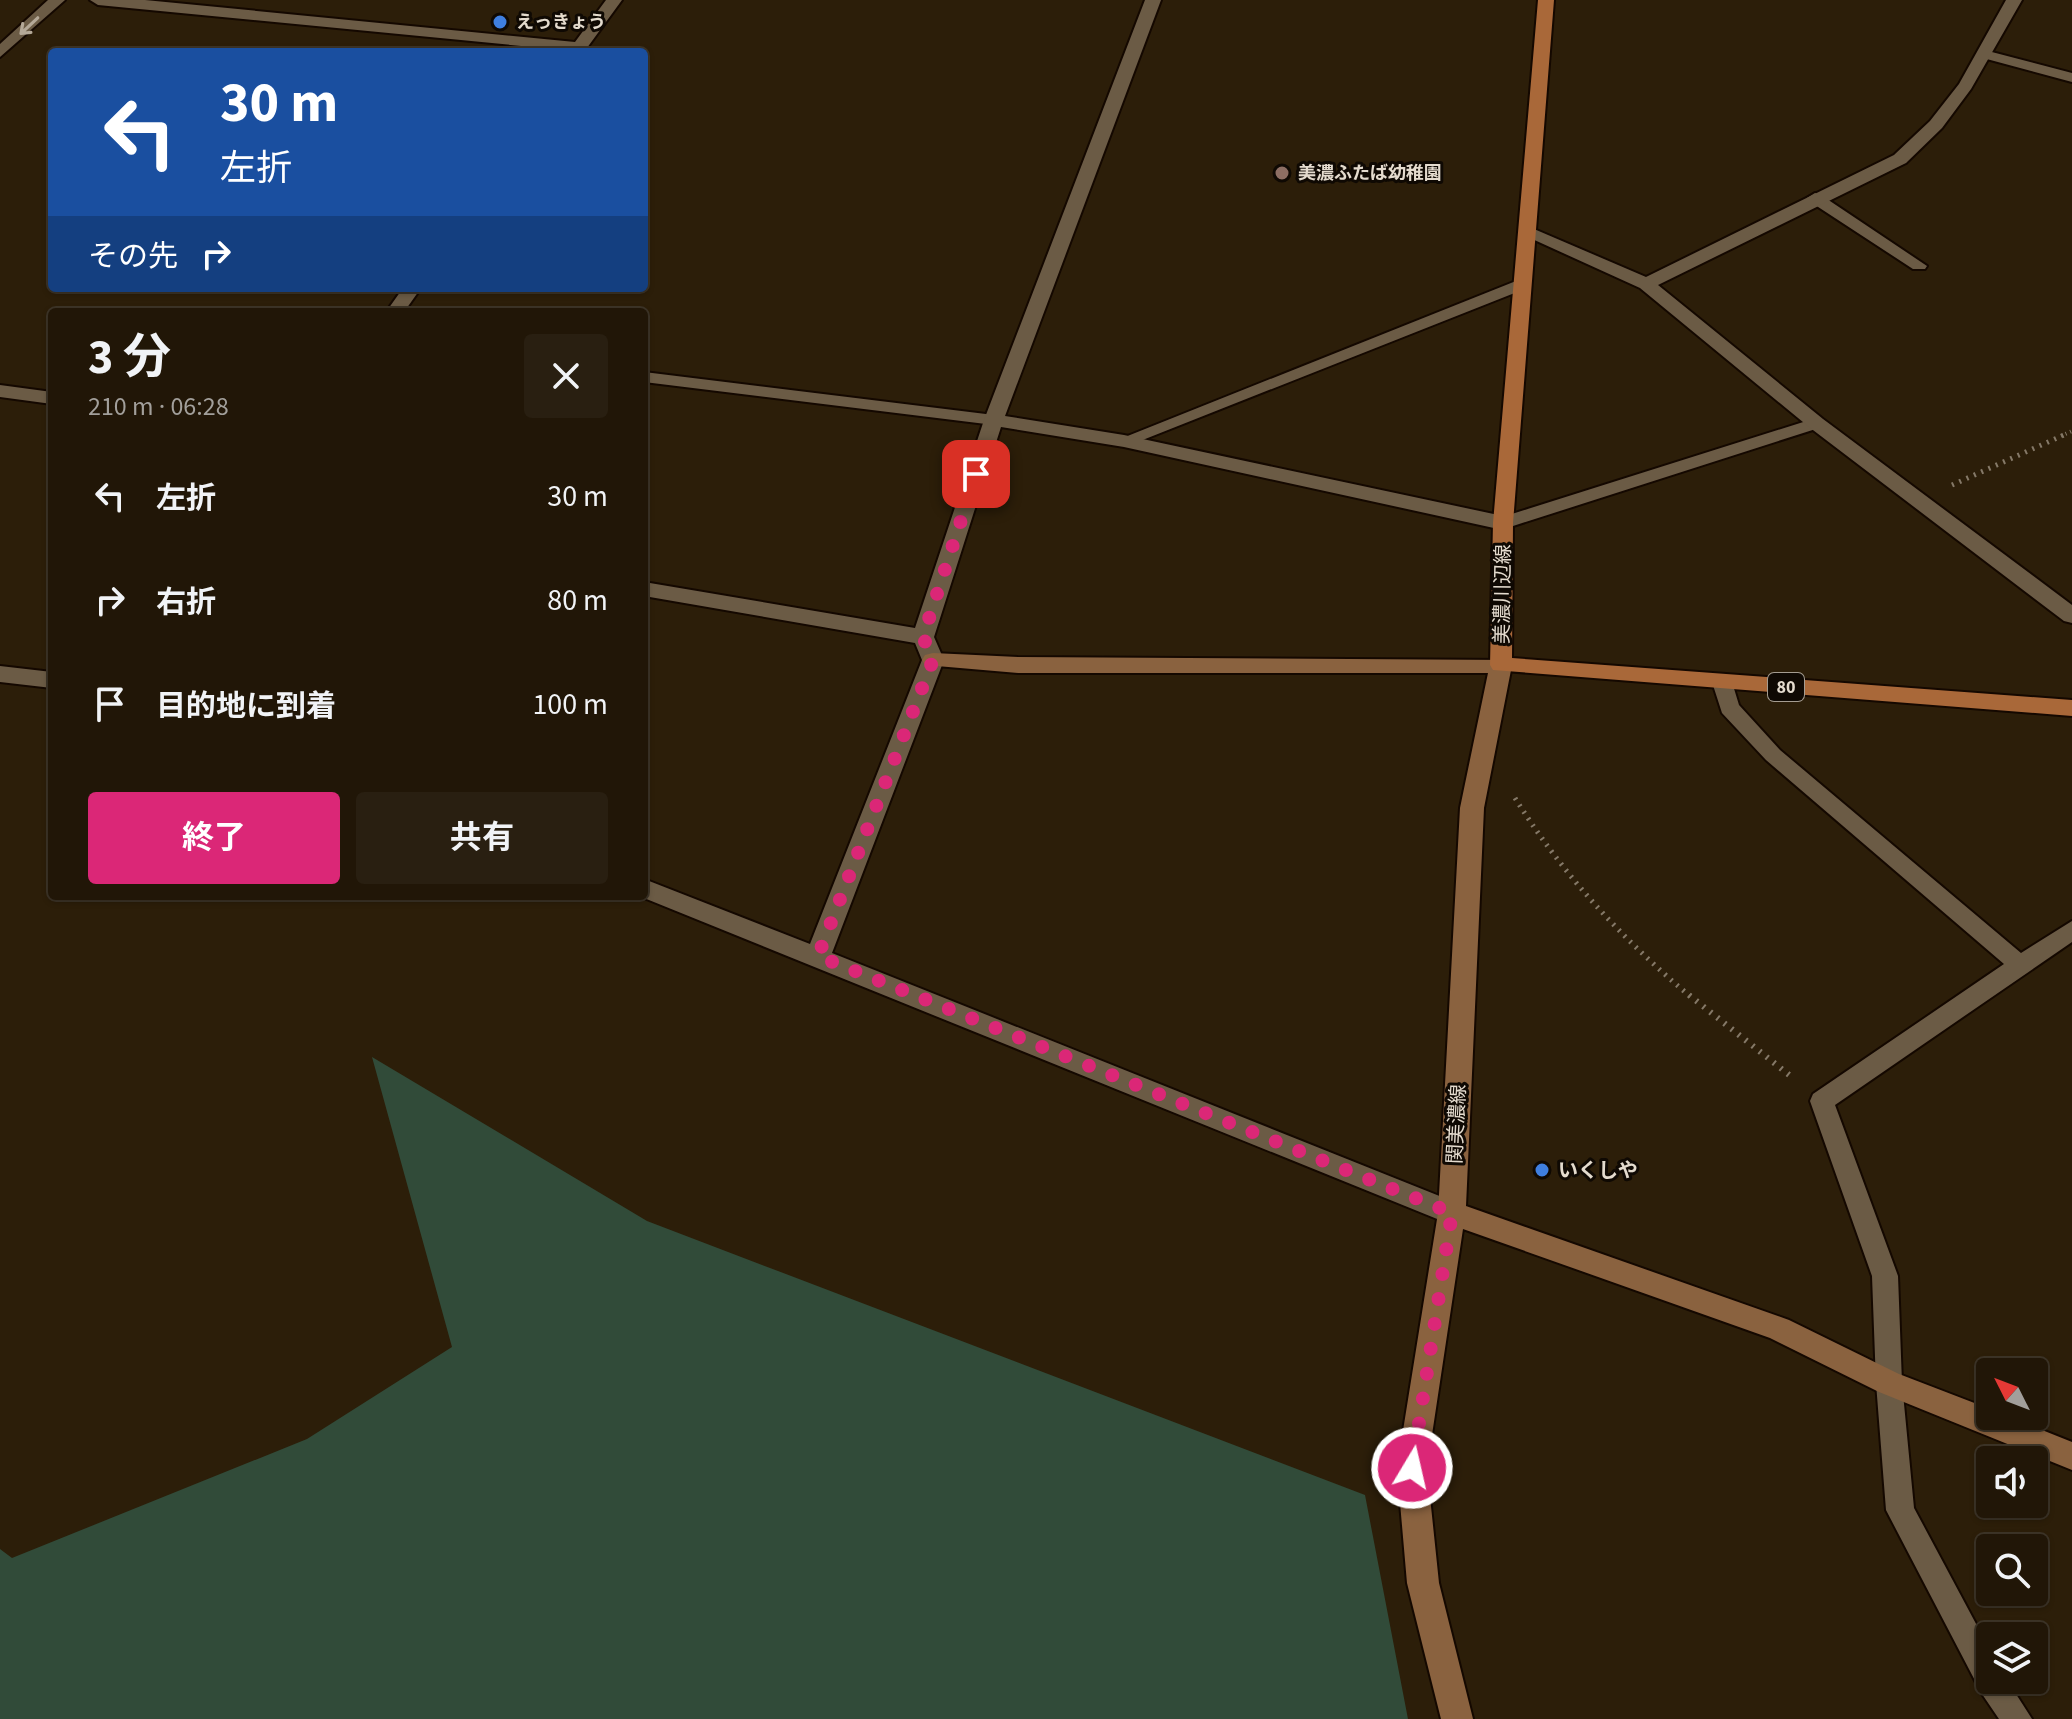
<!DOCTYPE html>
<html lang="ja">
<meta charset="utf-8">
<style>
:root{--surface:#211607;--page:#291f11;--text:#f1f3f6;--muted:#a29f9b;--line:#3e3528;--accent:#db2777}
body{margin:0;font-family:"Source Sans 3","Noto Sans JP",sans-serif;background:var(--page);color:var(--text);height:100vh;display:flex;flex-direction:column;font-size:30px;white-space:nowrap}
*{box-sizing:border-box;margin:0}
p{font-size:26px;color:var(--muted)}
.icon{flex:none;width:44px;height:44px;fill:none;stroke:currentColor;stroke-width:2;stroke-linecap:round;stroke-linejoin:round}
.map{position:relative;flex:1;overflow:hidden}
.details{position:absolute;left:48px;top:308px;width:600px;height:592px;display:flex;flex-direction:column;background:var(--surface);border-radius:8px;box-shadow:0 2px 6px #0004,0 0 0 2px var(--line)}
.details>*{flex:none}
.banner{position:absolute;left:48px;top:48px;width:600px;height:244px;border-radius:8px;box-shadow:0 2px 6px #0004,0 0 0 2px var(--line);background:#1a4fa0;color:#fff;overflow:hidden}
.needle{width:52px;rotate:312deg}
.controls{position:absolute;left:1976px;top:1358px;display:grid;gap:16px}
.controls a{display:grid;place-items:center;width:72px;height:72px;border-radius:8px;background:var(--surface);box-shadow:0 2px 6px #0004,0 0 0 2px var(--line);font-size:40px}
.pin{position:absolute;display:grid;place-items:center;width:68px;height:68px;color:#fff;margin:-34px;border-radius:16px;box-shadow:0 4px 12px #0006}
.me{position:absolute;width:88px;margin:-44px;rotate:9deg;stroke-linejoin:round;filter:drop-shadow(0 0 6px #0008)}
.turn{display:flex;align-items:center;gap:28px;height:168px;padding:0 40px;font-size:36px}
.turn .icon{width:104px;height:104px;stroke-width:2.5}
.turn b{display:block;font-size:56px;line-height:68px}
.then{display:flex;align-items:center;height:76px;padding:0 40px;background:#0003;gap:16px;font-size:30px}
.round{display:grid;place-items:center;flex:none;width:84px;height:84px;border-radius:8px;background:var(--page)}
.head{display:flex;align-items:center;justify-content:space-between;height:136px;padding:0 40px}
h1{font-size:48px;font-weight:700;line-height:60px}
.action{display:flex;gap:16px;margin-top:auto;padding:16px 40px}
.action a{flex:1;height:92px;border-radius:8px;background:var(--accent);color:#fff;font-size:32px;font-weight:700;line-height:92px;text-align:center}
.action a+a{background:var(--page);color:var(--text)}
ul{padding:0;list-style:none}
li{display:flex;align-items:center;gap:24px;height:104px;padding:0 40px}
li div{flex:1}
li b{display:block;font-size:30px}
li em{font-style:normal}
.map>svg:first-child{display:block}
.green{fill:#314b39}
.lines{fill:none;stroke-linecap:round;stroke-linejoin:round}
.lane-casing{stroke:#140800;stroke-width:4}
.street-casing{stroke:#140800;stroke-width:4}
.secondary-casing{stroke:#140800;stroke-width:4}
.primary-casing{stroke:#140800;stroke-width:4}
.path-far2{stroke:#857968;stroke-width:4;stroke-dasharray:1 4;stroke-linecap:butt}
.path-far1{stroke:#857968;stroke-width:5;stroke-dasharray:2 6;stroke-linecap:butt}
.path{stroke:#857968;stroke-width:6;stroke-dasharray:2 7;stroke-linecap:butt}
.lane{fill:#6b5b45;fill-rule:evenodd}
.street{fill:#6b5b45;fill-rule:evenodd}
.secondary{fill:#8a623f;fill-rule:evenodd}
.primary{fill:#a96839;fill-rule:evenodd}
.oneway{stroke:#b4a897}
.route{stroke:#db2777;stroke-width:14;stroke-dasharray:0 25.2}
.shop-dot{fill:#3f7fe0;stroke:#0f0903;stroke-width:3}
.education-dot{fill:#8d6e63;stroke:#0f0903;stroke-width:3}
.labels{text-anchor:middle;stroke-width:6;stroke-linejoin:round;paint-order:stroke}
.far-poi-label{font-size:18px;font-weight:bold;fill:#e4dbce;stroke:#0f0903;text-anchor:start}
.shield{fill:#0f0903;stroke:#a49c91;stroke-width:2}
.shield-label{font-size:18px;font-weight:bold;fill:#e4dbce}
.street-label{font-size:20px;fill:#e4dbce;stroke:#0f0903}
.poi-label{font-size:20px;font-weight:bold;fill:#e4dbce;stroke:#0f0903;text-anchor:start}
</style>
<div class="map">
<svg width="2072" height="1719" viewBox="0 0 2072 1719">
<rect width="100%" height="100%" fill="#2c1e09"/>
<path class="green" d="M372,1057L647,1221L1365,1495L1408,1719H0V1549L12,1558L307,1439L452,1347Z"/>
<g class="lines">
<g class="lane-casing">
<path id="lane" d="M1988,51L2072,73V82L1983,58V52Z
M1815,193L1821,195L1927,266L1925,269H1913L1809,201L1807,198Z
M1521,279L1529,284L1527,288L1130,445H1118L1115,441Z
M644,372L994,415L1003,420L994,425L644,382Z
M1816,418L1822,419V427L1510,527H1496L1494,523L1496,519Z
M1722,675L1732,682L1739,705L1780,750L2021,953L2072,921V942L1835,1105L1898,1276L1902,1383L1914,1508L1990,1650V1680H2007L2032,1719H1999L1982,1694L1886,1510L1876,1383L1872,1276L1810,1101L1813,1094L2004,964L1766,760L1722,713L1712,682Z"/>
</g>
<g class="street-casing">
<path id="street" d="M48,0H65L0,57V44Z
M90,0H145L575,42L606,0H622L584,52L98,5Z
M1145,0H1161L1005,416L1124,435L1503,516L1513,523L1503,530L1124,447L1001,427L934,637L944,660L832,953L1462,1205L1466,1213L1462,1221L1452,1225L639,896H644V879L810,944L922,660L915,643L644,596V582L915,628L984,420Z
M2006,0H2022L1971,89L1942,128L1906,163L1658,285L1823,419L2072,605V623L2064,621L1809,427L1640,288L1519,233L1522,229H1534L1646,277L1894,155L1930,121L1959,84Z
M403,288H421L404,312H386Z
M0,385L52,392V404L0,397Z
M0,666L52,672V688L0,682Z"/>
</g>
<g class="secondary-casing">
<path id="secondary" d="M933,653L1018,657L1509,660L1512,665L1484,808L1466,1206L1789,1320L1899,1374L1990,1409V1416H2007L2072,1442V1470L1879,1392L1770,1338L1463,1229L1427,1468L1439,1583L1473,1719H1441L1407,1583L1397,1468L1438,1213L1460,808L1488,673H1018L925,665L922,660L925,655Z"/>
</g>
<g class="primary-casing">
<path id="primary" d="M1538,0H1554L1513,523L1512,658L2072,700V716L1493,670L1490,665L1493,523Z"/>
</g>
<path class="path-far2" d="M2061,436L2072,431"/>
<path class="path-far1" d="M1952,485L2066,434
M1515,798C1563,875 1622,939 1691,997"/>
<path class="path" d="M1689,995L1793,1078"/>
<use href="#lane" class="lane"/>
<use href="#street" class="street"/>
<use href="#secondary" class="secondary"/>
<use href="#primary" class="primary"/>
</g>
<defs><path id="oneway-shaft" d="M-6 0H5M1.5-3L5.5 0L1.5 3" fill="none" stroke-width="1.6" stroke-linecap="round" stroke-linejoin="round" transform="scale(2)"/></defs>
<use class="oneway" href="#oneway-shaft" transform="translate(29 26) rotate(137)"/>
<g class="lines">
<path class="route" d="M976,474L923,637L933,660L818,956L1452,1213L1412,1468"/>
</g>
<g class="shop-dot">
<circle cx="500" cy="22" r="8"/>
<circle cx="1542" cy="1170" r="8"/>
</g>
<circle class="education-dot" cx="1282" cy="173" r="8"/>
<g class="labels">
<g class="far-poi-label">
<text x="516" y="28">えっきょう</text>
<text x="1298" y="179">美濃ふたば幼稚園</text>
</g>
<rect class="shield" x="1768" y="673" width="36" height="28" rx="6"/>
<g class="shield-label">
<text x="1786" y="693">80</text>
</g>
<g class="street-label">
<text transform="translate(1502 594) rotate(-89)" y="7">美濃川辺線</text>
<text transform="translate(1456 1124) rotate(-87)" y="7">関美濃線</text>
</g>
<g class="poi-label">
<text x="1558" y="1177">いくしや</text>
</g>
</g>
</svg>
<div class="controls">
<a><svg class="needle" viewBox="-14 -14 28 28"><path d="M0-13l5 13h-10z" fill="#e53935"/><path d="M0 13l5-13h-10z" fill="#a29f9b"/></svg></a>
<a><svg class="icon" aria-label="sound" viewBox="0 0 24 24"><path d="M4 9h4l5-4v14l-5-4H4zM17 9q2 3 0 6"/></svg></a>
<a><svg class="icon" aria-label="search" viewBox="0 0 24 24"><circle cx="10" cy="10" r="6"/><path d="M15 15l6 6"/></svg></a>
<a><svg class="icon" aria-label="layers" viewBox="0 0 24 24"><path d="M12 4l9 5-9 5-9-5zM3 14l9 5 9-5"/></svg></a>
</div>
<div class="pin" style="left:976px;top:474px;background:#d93025"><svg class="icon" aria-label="arrive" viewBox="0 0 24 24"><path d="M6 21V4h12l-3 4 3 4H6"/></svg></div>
<svg class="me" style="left:1412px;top:1468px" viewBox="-20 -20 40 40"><circle r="17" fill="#db2777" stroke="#fff" stroke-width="3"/><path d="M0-11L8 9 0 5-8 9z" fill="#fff"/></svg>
<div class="banner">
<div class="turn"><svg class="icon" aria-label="left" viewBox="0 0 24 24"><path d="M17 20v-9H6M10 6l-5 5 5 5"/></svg><div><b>30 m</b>左折</div></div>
<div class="then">その先<svg class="icon" aria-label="right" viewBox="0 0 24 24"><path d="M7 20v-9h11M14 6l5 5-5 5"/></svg></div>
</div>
<section class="details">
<div class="head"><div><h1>3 分</h1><p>210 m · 06:28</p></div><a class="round"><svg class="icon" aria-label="close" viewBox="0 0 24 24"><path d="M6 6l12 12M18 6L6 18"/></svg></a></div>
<ul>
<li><svg class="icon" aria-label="left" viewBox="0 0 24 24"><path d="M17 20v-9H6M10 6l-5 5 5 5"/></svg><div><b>左折</b></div><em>30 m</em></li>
<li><svg class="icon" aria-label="right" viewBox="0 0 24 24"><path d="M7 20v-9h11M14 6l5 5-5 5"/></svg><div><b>右折</b></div><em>80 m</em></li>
<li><svg class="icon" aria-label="arrive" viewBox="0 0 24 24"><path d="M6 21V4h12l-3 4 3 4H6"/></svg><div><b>目的地に到着</b></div><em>100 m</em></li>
</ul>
<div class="action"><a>終了</a><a>共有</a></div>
</section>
</div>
